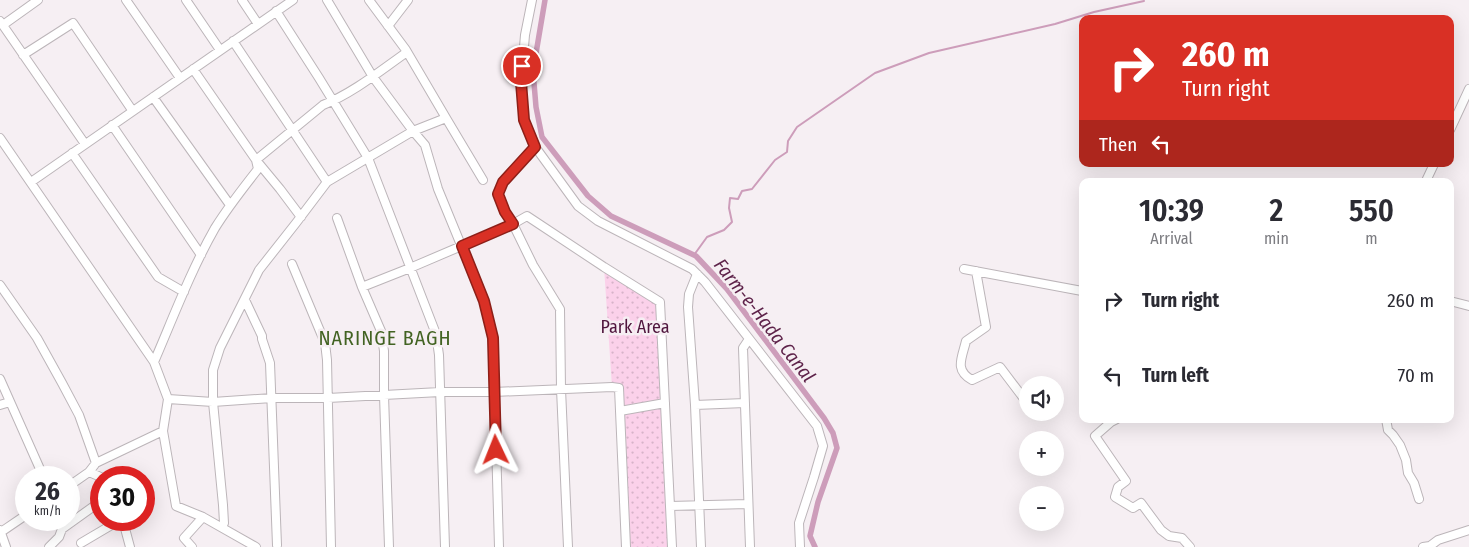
<!DOCTYPE html>
<meta charset="utf-8">
<style>
:root{--surface:#fff;--page:#f2f2f3;--text:#2b2b33;--muted:#7c7c81}
body{margin:0;font-family:"Fira Sans Condensed",sans-serif;background:var(--page);color:var(--text);height:100vh;display:flex;flex-direction:column;font-size:19px;white-space:nowrap}
*{box-sizing:border-box;margin:0}
p{font-size:16px;color:var(--muted)}
.icon{flex:none;width:28px;height:28px;fill:none;stroke:currentColor;stroke-width:2;stroke-linecap:round;stroke-linejoin:round}
.map{position:relative;flex:1;overflow:hidden}
.panel{position:absolute;left:1079px;top:178px;width:375px;height:245px;display:flex;flex-direction:column;background:var(--surface);border-radius:10px;box-shadow:0 5px 20px #0002}
.panel>*{flex:none}
.top-card{position:absolute;left:1079px;top:15px;width:375px;height:152px;border-radius:10px;box-shadow:0 5px 20px #0002;background:#d93025;color:#fff;overflow:hidden}
.fabs{position:absolute;left:1019px;top:376px;display:grid;gap:10px}
.fabs a{display:grid;place-items:center;width:45px;height:45px;border-radius:50%;background:var(--surface);box-shadow:0 5px 20px #0002;font-size:25px}
.speed{position:absolute;left:15px;top:466px;display:flex;gap:10px;font-size:25px;font-weight:700;text-align:center}
.speed>*{display:grid;place-content:center;width:65px;height:65px;border-radius:50%;background:var(--surface);box-shadow:0 5px 20px #0002;line-height:1}
.speed small{font-size:12px;font-weight:400}
.speed .limit{border:8px solid #d22;background:#fff;color:#111}
.pin{position:absolute;display:grid;place-items:center;width:42px;height:42px;color:#fff;margin:-21px;border:2px solid #fff;border-radius:50%;box-shadow:0 1px 5px #0007}
.me{position:absolute;width:55px;margin:-28px;rotate:358deg;stroke-linejoin:round;filter:drop-shadow(0 0 4px #0008)}
.turn{display:flex;align-items:center;gap:18px;height:105px;padding:0 20px;font-size:22px}
.turn .icon{width:65px;height:65px;stroke-width:2.5}
.turn b{display:block;font-size:35px;line-height:42px}
.then{display:flex;align-items:center;height:48px;padding:0 20px;background:#0003;gap:10px;font-size:19px}
.eta{display:flex;justify-content:space-evenly;align-items:center;height:85px;text-align:center}
.eta b{font-size:30px;font-weight:600;line-height:35px}
ul{padding:0;list-style:none}
li{display:flex;align-items:center;gap:15px;height:75px;padding:0 20px}
li div{flex:1}
li b{display:block;font-size:19px}
li em{font-style:normal}
.map>svg:first-child{display:block}
.park{fill:url(#park-dots)}
.lines{fill:none;stroke-linecap:round;stroke-linejoin:round}
.stream{stroke:#cd9dba;stroke-width:2}
.canal{stroke:#cd9dba;stroke-width:5.5}
.minor-casing{stroke:#bcb5b9;stroke-width:10}
.minor{stroke:#fff;stroke-width:8}
.route-casing{stroke:#8d1f18;stroke-width:12}
.route{stroke:#d93025;stroke-width:9}
.labels{text-anchor:middle;stroke-width:5;stroke-linejoin:round;paint-order:stroke}
.park-label{font-size:18px;fill:#50173e;stroke:#f6eff3}
.water-label{font-size:19px;font-style:italic;fill:#5e234a;stroke:#f6eff3}
.quarter-label{font-size:20px;letter-spacing:1px;fill:#426322;stroke:#f6eff3}
</style>
<div class="map">
<svg width="1469" height="547" viewBox="0 0 1469 547">
<defs>
<pattern id="park-dots" width="8" height="8" patternUnits="userSpaceOnUse" patternTransform="scale(1.25)"><rect width="8" height="8" fill="#fbd1ea"/><path d="M2 2h.1M6 6h.1" fill="none" stroke="#d7b3c9" stroke-width="1.8" stroke-linecap="round"/></pattern>
</defs>
<rect width="100%" height="100%" fill="#f6eff3"/>
<path class="park" d="M604,267L660,302L672,547H626L619,388L612,387Z"/>
<g class="lines">
<path class="stream" d="M694,255L707,237L724,230L732,222L729,208L730,198L738,199L742,191L752,189L775,160L787,152L788,141L797,127L875,73L929,53L1055,24L1094,12L1144,1"/>
<path class="canal" d="M545,0L533,71L536,107L542,137L588,196L611,216L696,256L727,289L824,418L833,433L837,448L818,502L810,536L815,547"/>
<g class="minor-casing">
<path id="minor" d="M126,0L180,78
M186,0L220,50
M242,0L258,24
M327,0L373,77L413,131L425,145L438,189L484,301L493,338L499,547
M369,0L406,50L446,118
M532,0L525,35L521,82L524,120L536,148L578,206L598,221L692,269L705,282L817,426L823,446L814,477L799,523L800,547
M276,11L319,78L368,158L436,334L439,355L445,547
M0,21L85,144
M3,25L38,0
M388,26L408,0
M233,41L327,182
M23,55L73,23L132,110
M193,69L256,160L280,189L301,217
M153,97L230,205
M112,125L201,255
M1450,130L1469,89
M0,138L154,362L168,399L213,402L272,398H328L440,392H494L612,387L619,388L626,547
M535,147L503,182L498,194L505,213L513,224L533,265L560,309L561,389L568,547
M72,153L158,277L184,292
M1426,181L1434,164
M31,182L293,0
M337,218L362,287L381,331L384,351V395L389,547
M292,264L325,343L327,360L331,547
M964,269L1082,291
M976,271L986,327L966,341C962,358 954,370 972,380L1000,367L1028,404
M697,274L689,294L688,307L695,405L701,547
M0,285L37,338L62,383L79,415L96,463
M362,287L410,268L513,224L527,216L604,267L660,302L672,547
M245,300L262,336V339L270,363L277,545
M1450,301L1469,306
M749,339L743,348L750,547
M154,362C173,318 191,270 215,228C228,207 243,188 258,169L256,160L323,105C353,93 380,71 407,52
M0,379L44,478
M168,399L163,431L176,506L203,517L256,547
M0,405L10,402
M695,405L745,403
M620,411L665,403
M1035,412L1037,414
M1117,419L1111,422L1095,436L1126,481L1118,487L1115,497L1133,508L1141,503L1161,530L1169,536L1182,538L1190,547
M1386,419L1388,430L1393,435L1400,445L1406,460L1408,473L1414,483L1419,499
M89,472L103,478
M69,486L89,472L96,463L163,431
M670,506L748,504
M124,520L123,521L130,547
M222,527L224,523L223,505L213,402V370L220,348L259,270L296,223L327,182L413,131L446,118L483,180
M0,530L6,547
M1,532L26,515
M81,543L120,520
M49,547L59,537L62,529L101,501
M192,547L184,538L203,517
M1423,547L1430,546L1438,540L1469,530"/>
</g>
<use href="#minor" class="minor"/>
</g>
<g class="lines">
<g class="route-casing">
<path id="route" d="M496,450L493,338L484,301L462,246L513,224L505,212L498,194L503,182L535,147L524,120L521,82L522,66"/>
</g>
<use href="#route" class="route"/>
</g>
<g class="labels">
<g class="park-label">
<text x="635" y="333">Park Area</text>
</g>
<g class="water-label">
<text transform="translate(765 320) rotate(52)" y="7">Farm-e-Hada Canal</text>
</g>
<g class="quarter-label">
<text x="385" y="345">NARINGE BAGH</text>
</g>
</g>
</svg>
<div class="fabs">
<a><svg class="icon" aria-label="sound" viewBox="0 0 24 24"><path d="M4 9h4l5-4v14l-5-4H4zM17 9q2 3 0 6"/></svg></a>
<a>+</a>
<a>−</a>
</div>
<div class="speed"><div>26<small>km/h</small></div><div class="limit">30</div></div>
<div class="pin" style="left:522px;top:66px;background:#d93025"><svg class="icon" aria-label="arrive" viewBox="0 0 24 24"><path d="M6 21V4h12l-3 4 3 4H6"/></svg></div>
<svg class="me" style="left:496px;top:450px" viewBox="-20 -20 40 40"><path d="M0-17L14 15 0 8-14 15z" fill="#d93025" stroke="#fff" stroke-width="4"/></svg>
<div class="top-card">
<div class="turn"><svg class="icon" aria-label="right" viewBox="0 0 24 24"><path d="M7 20v-9h11M14 6l5 5-5 5"/></svg><div><b>260 m</b>Turn right</div></div>
<div class="then">Then<svg class="icon" aria-label="left" viewBox="0 0 24 24"><path d="M17 20v-9H6M10 6l-5 5 5 5"/></svg></div>
</div>
<section class="panel">
<div class="eta">
<div><b>10:39</b><p>Arrival</p></div>
<div><b>2</b><p>min</p></div>
<div><b>550</b><p>m</p></div>
</div>
<ul>
<li><svg class="icon" aria-label="right" viewBox="0 0 24 24"><path d="M7 20v-9h11M14 6l5 5-5 5"/></svg><div><b>Turn right</b></div><em>260 m</em></li>
<li><svg class="icon" aria-label="left" viewBox="0 0 24 24"><path d="M17 20v-9H6M10 6l-5 5 5 5"/></svg><div><b>Turn left</b></div><em>70 m</em></li>
</ul>
</section>
</div>
